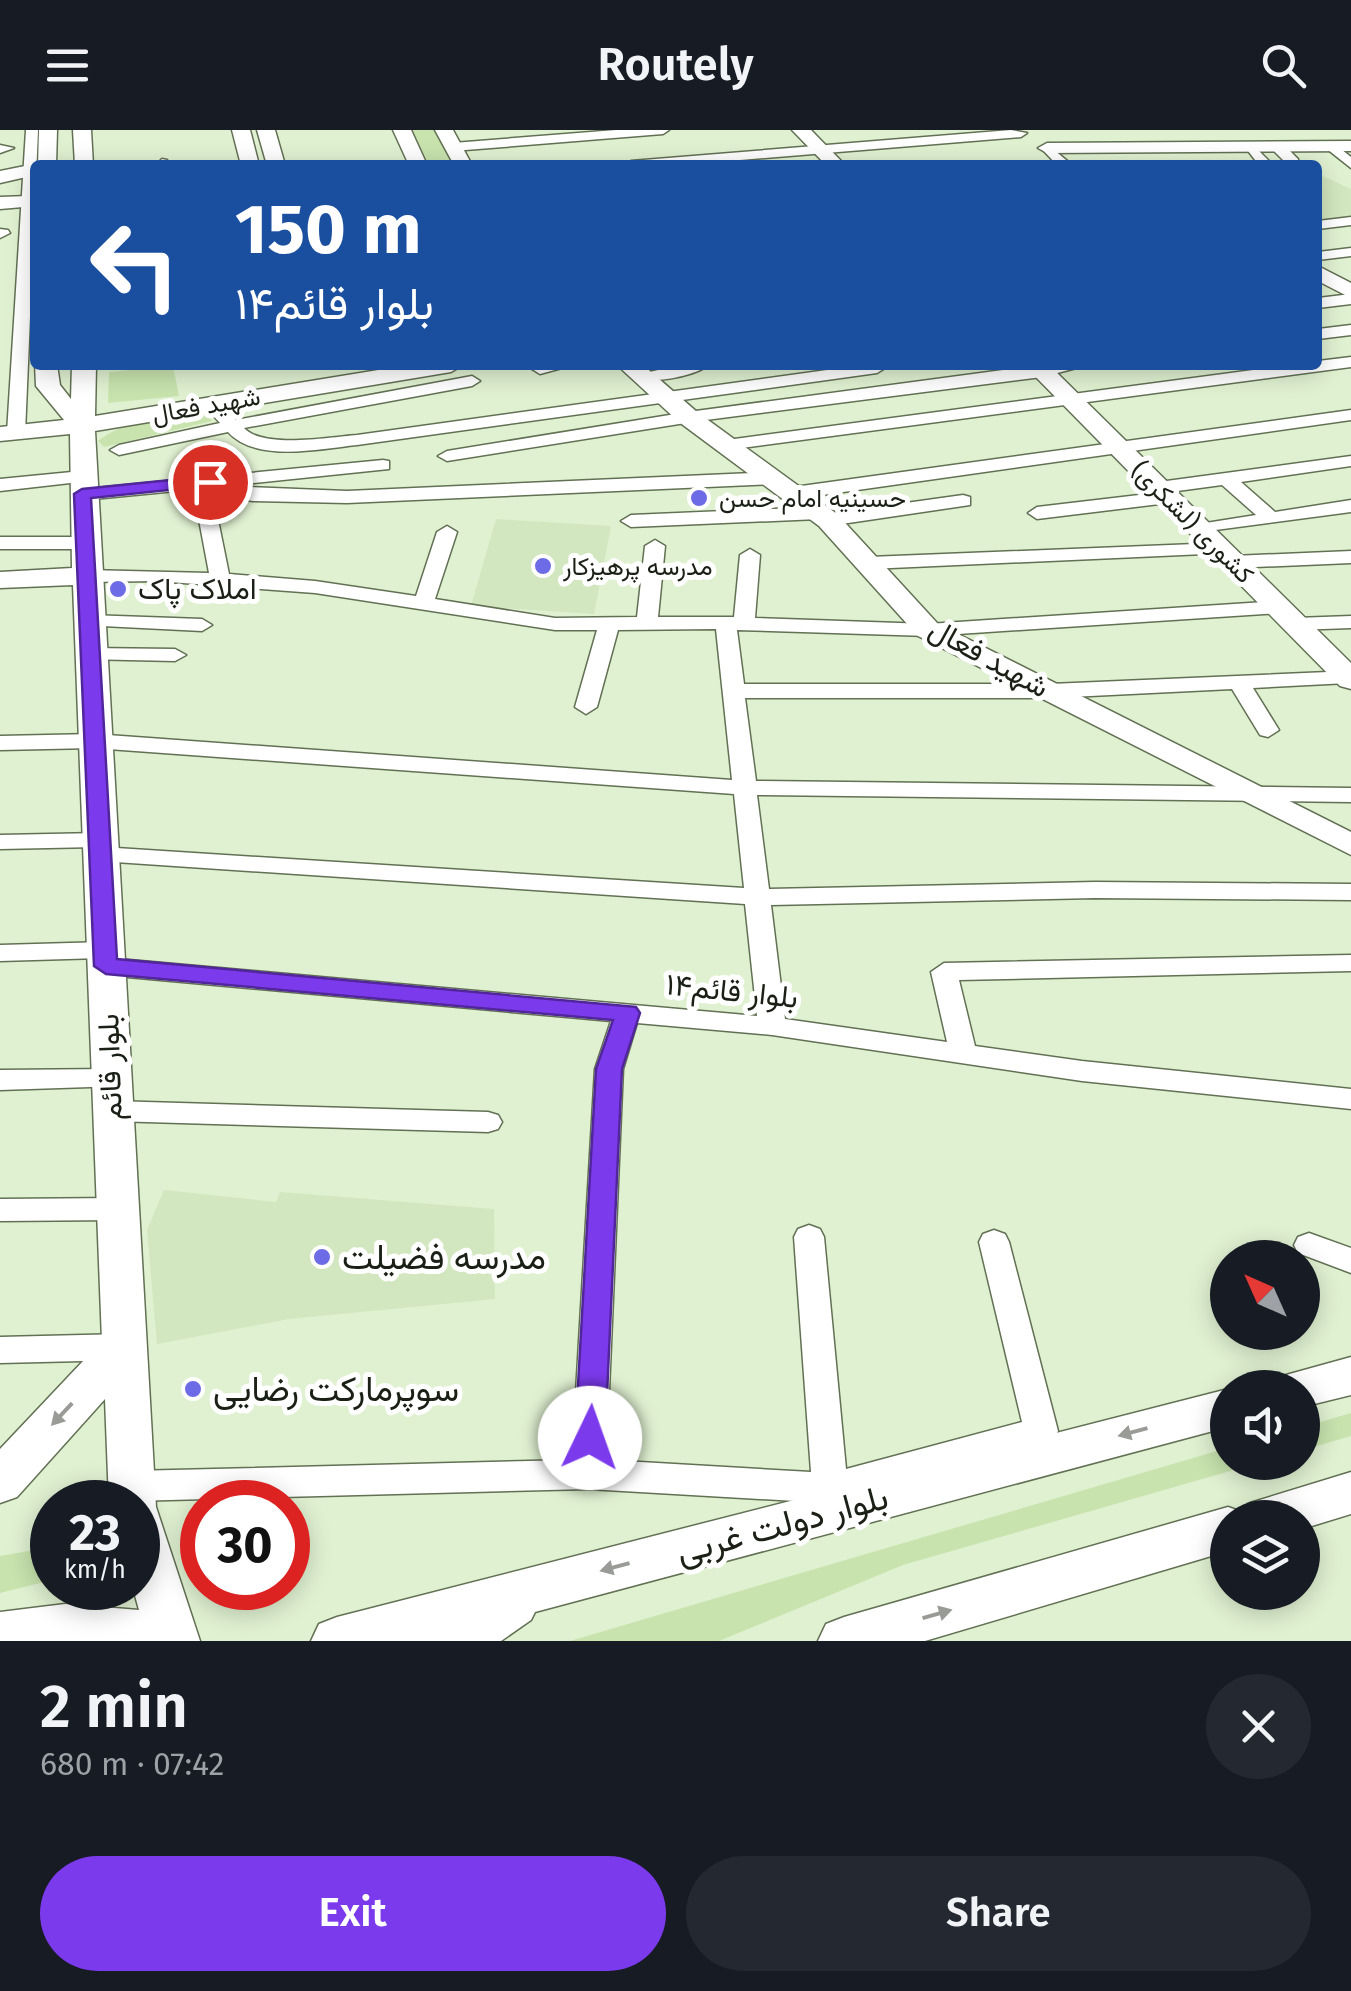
<!DOCTYPE html>
<meta charset="utf-8">
<style>
:root{--surface:#171b24;--page:#242831;--text:#f1f3f6;--muted:#9ea1a6;--accent:#7c3aed}
body{margin:0;font-family:"Fira Sans",Vazirmatn,sans-serif;background:var(--page);color:var(--text);height:100vh;display:flex;flex-direction:column;font-size:38px;white-space:nowrap}
*{box-sizing:border-box;margin:0}
p{font-size:32px;color:var(--muted)}
.icon{flex:none;width:55px;height:55px;fill:none;stroke:currentColor;stroke-width:2;stroke-linecap:round;stroke-linejoin:round}
.map{position:relative;height:1511px;overflow:hidden}
.panel{display:flex;flex-direction:column;background:var(--surface);flex:1}
.panel>*{flex:none}
.banner{position:absolute;left:30px;top:30px;width:1292px;height:210px;border-radius:10px;box-shadow:0 5px 25px #0003;background:#1a4fa0;color:#fff;overflow:hidden}
.needle{width:65px;rotate:315deg}
.fabs{position:absolute;left:1210px;top:1110px;display:grid;gap:20px}
.fabs a{display:grid;place-items:center;width:110px;height:110px;border-radius:50%;background:var(--surface);box-shadow:0 5px 25px #0003;font-size:50px}
.speed{position:absolute;left:30px;top:1350px;display:flex;gap:20px;font-size:50px;font-weight:700;text-align:center}
.speed>*{display:grid;place-content:center;width:130px;height:130px;border-radius:50%;background:var(--surface);box-shadow:0 5px 25px #0003;line-height:1}
.speed small{font-size:25px;font-weight:400}
.speed .limit{border:15px solid #d22;background:#fff;color:#111}
.pin{position:absolute;display:grid;place-items:center;width:85px;height:85px;color:#fff;margin:-42px;border:5px solid #fff;border-radius:50%;box-shadow:0 2px 10px #0007}
.me{position:absolute;width:110px;margin:-55px;rotate:3deg;stroke-linejoin:round;filter:drop-shadow(0 0 8px #0008)}
.turn{display:flex;align-items:center;gap:35px;height:210px;padding:0 40px;font-size:45px}
.turn .icon{width:130px;height:130px;stroke-width:2.5}
.turn b{display:block;font-size:70px;line-height:85px}
.round{display:grid;place-items:center;flex:none;width:105px;height:105px;border-radius:52px;background:var(--page)}
.headline{display:flex;align-items:center;justify-content:space-between;height:170px;padding:0 40px}
h1{font-size:60px;font-weight:600;line-height:75px}
.primary-button{display:flex;gap:20px;margin-top:auto;padding:20px 40px}
.primary-button a{flex:1;height:115px;border-radius:60px;background:var(--accent);color:#fff;font-size:40px;font-weight:600;line-height:115px;text-align:center}
.primary-button a+a{background:var(--page);color:var(--text)}
header{display:flex;justify-content:space-between;align-items:center;height:130px;padding:0 40px;background:var(--surface);font-size:45px;font-weight:600}
.map>svg:first-child{display:block}
.built{fill:#d2e7bf}
.green{fill:#c8e3ae}
.lines{fill:none;stroke-linecap:round;stroke-linejoin:round}
.street-casing{stroke:#627054;stroke-width:3}
.secondary-casing{stroke:#627054;stroke-width:3}
.street{fill:#fff;fill-rule:evenodd}
.secondary{fill:#fff;fill-rule:evenodd}
.oneway{fill:#989b96}
.route{fill:#7c3aed;stroke:#51269a;stroke-width:2.5}
.poi-dot{fill:#6d6ce6;stroke:#fff;stroke-width:4}
.labels{text-anchor:middle;stroke-width:10;stroke-linejoin:round;paint-order:stroke}
.far-street-label{font-size:25px;fill:#1a2015;stroke:#fff}
.far-poi-label{font-size:25px;fill:#1a2015;stroke:#fff;text-anchor:start}
.poi-label{font-size:30px;fill:#1a2015;stroke:#fff;text-anchor:start}
.street-label{font-size:30px;fill:#1a2015;stroke:#fff}
.near-poi-label{font-size:35px;fill:#1a2015;stroke:#fff;text-anchor:start}
.near-street-label{font-size:35px;fill:#1a2015;stroke:#fff}
</style>
<header><svg class="icon" aria-label="menu" viewBox="0 0 24 24"><path d="M4 6h16M4 12h16M4 18h16"/></svg>Routely<svg class="icon" aria-label="search" viewBox="0 0 24 24"><circle cx="10" cy="10" r="6"/><path d="M15 15l6 6"/></svg></header>
<div class="map">
<svg width="1351" height="1511" viewBox="0 0 1351 1511">
<rect width="100%" height="100%" fill="#e0f1d1"/>
<path class="built" d="M1318,44L1351,59V87L1318,92Z
M496,389L611,396L594,484L471,476Z
M164,1060L276,1072L280,1062L494,1079L495,1169L289,1189L157,1214L147,1100Z"/>
<path class="green" d="M409,0H437L454,35H425Z
M173,236L179,266L108,273L109,242Z
M206,282L212,291L104,317L98,311C127,288 171,287 206,282Z
M1351,1283V1306L1303,1320V1297Z
M1227,1318L1228,1332L1258,1333L903,1435L719,1511H570Z
M52,1417V1450L0,1463V1426Z"/>
<g class="lines">
<g class="street-casing">
<path id="street" d="M26,0H38L25,303L16,308L7,303Z
M616,0H669L663,4L453,21L447,17L453,13Z
M1011,0L1027,3L1021,7L679,35H624L631,31Z
M1332,12L1351,27V38L1327,19L1326,16Z
M1251,13L1273,35H1259L1245,17Z
M1047,14L1072,35H1057L1041,18Z
M1273,14H1283L1298,29V35H1288L1273,20Z
M0,15L14,18L0,23Z
M162,29L167,30L170,35H156Z
M1351,87V95L1318,99V91Z
M0,99L8,100L10,103L0,108Z
M1351,118V126L1318,130V122Z
M1351,164V174L1318,178V168Z
M1351,195V205L1318,209V199Z
M1351,227V237L727,320L718,315L727,310L1291,235H1318V231Z
M536,235H573L540,244L532,239Z
M679,235L706,237C692,246 647,256 633,246Z
M863,235L885,238L877,243L357,315C319,319 256,333 228,302L119,325L110,320L119,315L220,293L203,274L212,269L236,290L472,246L480,251L472,256L244,298C263,319 330,307 357,305Z
M1041,235H1088L1042,247L698,291L447,331L438,326L447,321L688,282Z
M1351,280V290L794,369L785,363L794,357Z
M1351,326V336L1241,352L1275,382L1351,370V382L1193,403V395L1256,385L1222,355L1170,362L1177,367L1168,373L1037,389L1028,383L1037,377L1156,363L1150,358L1159,352Z
M383,330L389,331V339L225,356L347,361L773,342L782,348L773,354L347,373L253,371L213,365L229,444L315,451L416,466L437,402L447,396L457,402L435,469L555,488L637,487L645,416L655,410L665,416L658,487H734L740,425L750,419L760,425L755,488L928,494L1278,471L1288,477L1278,483L928,506L737,500L744,554H1050L1351,541L1348,553L1253,558L1279,600L1268,607L1260,605L1232,559L1050,568H745L756,651L1351,658V672L757,665L769,759L1095,752L1351,754V770L1095,768L771,775L785,889L947,912L931,842L944,833L1351,825V841L959,850L975,916L1082,931L1351,959V979L1082,951L772,905L637,893L623,939L606,1330L811,1342L794,1107L798,1099L809,1095L820,1099L824,1107L846,1339L1022,1292L979,1112L983,1104L994,1100L1005,1104L1009,1112L1058,1301L1053,1311L830,1373L588,1359L131,1371L119,1367L114,1356L119,1345L131,1341L572,1330L595,939L611,891L105,845L92,836L101,828L0,831V815L105,812L118,820L107,828L757,886L745,774L100,731L88,724L97,717L0,719V705L99,703L111,710L101,717L744,758L734,664L94,618L0,620V606L94,604L732,650L716,499L618,500L597,577L586,584L575,577L597,500H555L315,463L156,451L87,452L77,446L87,440L209,443L194,363L176,361L83,370L74,364L76,360Z
M82,341L88,343V351L0,361V349Z
M963,365L970,367V375L828,396L821,394L819,389L631,397L621,391L631,385L819,377L826,379L827,384Z
M0,407H85L95,413L85,419H0Z
M1220,413L1227,415V423L869,439L859,433L869,427Z
M1351,421V433L1233,438L1223,432L1233,426Z
M89,485L202,489L212,495L202,501L82,495L79,491L82,487Z
M1351,486V498L1295,500L1285,494L1295,488Z
M90,518L175,519L186,525L175,531L82,529L79,524L82,519Z
M111,939L121,942L125,949L121,956L0,960V940Z
M112,971L488,982L498,985L502,992L498,999L488,1002L112,991L102,988L98,981L102,974Z
M117,1068L128,1071L132,1079L128,1087L117,1090L0,1091V1069Z
M1309,1103L1351,1118V1143L1298,1123L1294,1115L1298,1107Z
M124,1204L135,1208L140,1217L135,1226L124,1230L0,1233V1207Z"/>
</g>
<g class="secondary-casing">
<path id="secondary" d="M39,0H57L56,35H38Z
M73,0H91L93,35H75Z
M232,0H250L259,35H241Z
M257,0H275L285,35H267Z
M393,0H411L427,35H409Z
M435,0H453L472,35H454Z
M792,0H811L845,35H826Z
M1351,11V21L1047,23L1038,18L1047,13Z
M30,35L35,37V45L0,53V41Z
M28,66L35,68V76L0,79V67Z
M1318,136L1351,153V168L1318,151Z
M35,233L57,235L60,255L71,269L72,235H96L95,286L409,235H463L451,242L95,301L156,1377L200,1511H0V1482L65,1474L139,1480L133,1458H138V1372H109L105,1269L17,1367L0,1373V1319L102,1211L73,455L0,458V442L72,438L70,304L0,311V297L64,290L36,256Z
M617,235H643L697,282L837,384L938,494L1351,702V725L918,506L819,396L679,292Z
M1024,235H1049L1351,533V559L1340,556Z
M1351,1227V1265L1302,1277V1258H1279L1286,1245Z
M1228,1259V1297L535,1482L531,1490L501,1511H311L319,1494L337,1487Z
M1351,1342V1384L1302,1399V1388H1228V1421L925,1511H818L826,1494L844,1487L1228,1377L1245,1383L1250,1373Z"/>
</g>
<use href="#street" class="street"/>
<use href="#secondary" class="secondary"/>
</g>
<defs><path id="oneway-solid" d="M-6-.8H1V-3.2L6.5 0L1 3.2V.8H-6Z" transform="scale(2.5)"/></defs>
<g class="oneway">
<use href="#oneway-solid" transform="translate(62 1284) rotate(133)"/>
<use href="#oneway-solid" transform="translate(1133 1302) rotate(165)"/>
<use href="#oneway-solid" transform="translate(615 1437) rotate(165)"/>
<use href="#oneway-solid" transform="translate(937 1484) rotate(-16)"/>
</g>
<path class="route" d="M210,346L219,352L216,355L91,368L117,829L636,877L640,883L622,939L605,1308L601,1317L590,1320L579,1317L575,1308L596,939L613,890L106,844L94,836L74,364L82,359Z"/>
<g class="poi-dot">
<circle cx="699" cy="368" r="10"/>
<circle cx="543" cy="436" r="10"/>
<circle cx="118" cy="459" r="10"/>
<circle cx="322" cy="1127" r="10"/>
<circle cx="193" cy="1259" r="10"/>
</g>
<g class="labels">
<g class="far-street-label">
<text transform="translate(206 275) rotate(-10)" y="9">شهید فعال</text>
<text transform="translate(1193 392) rotate(45)" y="9">کشوری (لشکری)</text>
</g>
<g class="far-poi-label">
<text x="719" y="377">حسینیه امام حسن</text>
<text x="563" y="445">مدرسه پرهیزکار</text>
</g>
<g class="poi-label">
<text x="138" y="469">املاک پاک</text>
</g>
<g class="street-label">
<text transform="translate(989 528) rotate(29)" y="10">شهید فعال</text>
<text transform="translate(732 861) rotate(6)" y="10">بلوار قائم۱۴</text>
<text transform="translate(110 937) rotate(-92)" y="10">بلوار قائم</text>
</g>
<g class="near-poi-label">
<text x="342" y="1139">مدرسه فضیلت</text>
<text x="213" y="1271">سوپرمارکت رضایی</text>
</g>
<g class="near-street-label">
<text transform="translate(782 1394) rotate(-15)" y="12">بلوار دولت غربی</text>
</g>
</g>
</svg>
<div class="fabs">
<a><svg class="needle" viewBox="-14 -14 28 28"><path d="M0-13l5 13h-10z" fill="#e53935"/><path d="M0 13l5-13h-10z" fill="#9ea1a6"/></svg></a>
<a><svg class="icon" aria-label="sound" viewBox="0 0 24 24"><path d="M4 9h4l5-4v14l-5-4H4zM17 9q2 3 0 6"/></svg></a>
<a><svg class="icon" aria-label="layers" viewBox="0 0 24 24"><path d="M12 4l9 5-9 5-9-5zM3 14l9 5 9-5"/></svg></a>
</div>
<div class="speed"><div>23<small>km/h</small></div><div class="limit">30</div></div>
<div class="pin" style="left:210px;top:352px;background:#d93025"><svg class="icon" aria-label="arrive" viewBox="0 0 24 24"><path d="M6 21V4h12l-3 4 3 4H6"/></svg></div>
<svg class="me" style="left:590px;top:1308px" viewBox="-20 -20 40 40"><circle r="19" fill="#fff"/><path d="M0-13L10 11 0 6-10 11z" fill="#7c3aed"/></svg>
<div class="banner">
<div class="turn"><svg class="icon" aria-label="left" viewBox="0 0 24 24"><path d="M17 20v-9H6M10 6l-5 5 5 5"/></svg><div><b>150 m</b>بلوار قائم۱۴</div></div>
</div>
</div>
<section class="panel">
<div class="headline"><div><h1>2 min</h1><p>680 m · 07:42</p></div><a class="round"><svg class="icon" aria-label="close" viewBox="0 0 24 24"><path d="M6 6l12 12M18 6L6 18"/></svg></a></div>
<div class="primary-button"><a>Exit</a><a>Share</a></div>
</section>
